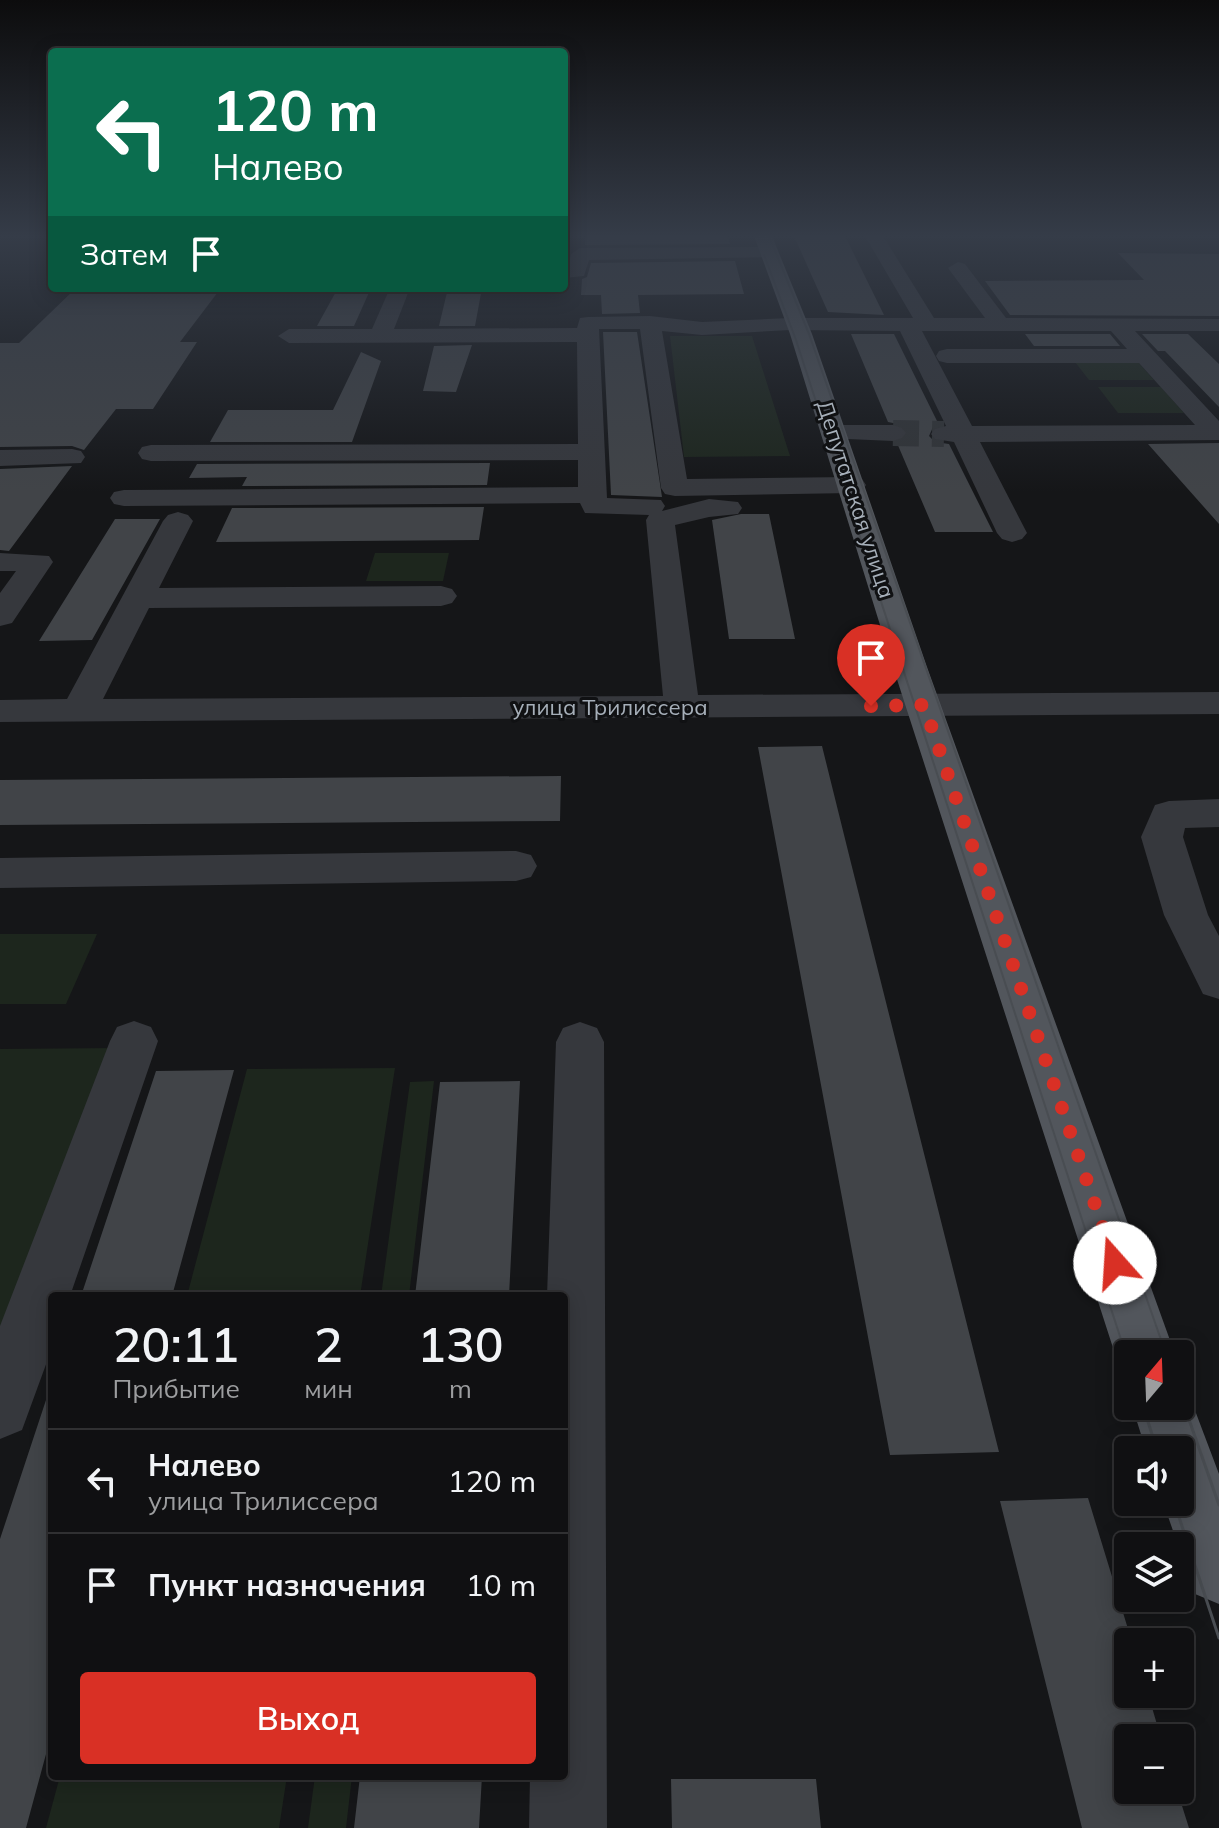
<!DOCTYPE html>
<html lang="ru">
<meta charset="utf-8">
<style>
:root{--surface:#101012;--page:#19191b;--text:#f1f3f6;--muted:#9c9d9f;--line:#303032;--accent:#d93025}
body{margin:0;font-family:Mulish,sans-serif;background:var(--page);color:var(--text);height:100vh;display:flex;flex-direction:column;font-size:30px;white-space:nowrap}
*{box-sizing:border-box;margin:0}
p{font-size:26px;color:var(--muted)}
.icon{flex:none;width:44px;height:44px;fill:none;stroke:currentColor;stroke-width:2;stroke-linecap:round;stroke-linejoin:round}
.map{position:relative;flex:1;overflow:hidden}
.details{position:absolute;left:48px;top:1292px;width:520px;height:488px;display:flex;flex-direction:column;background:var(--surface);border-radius:8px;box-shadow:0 4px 20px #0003,0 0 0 2px var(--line)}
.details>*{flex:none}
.guide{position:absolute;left:48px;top:48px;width:520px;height:244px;border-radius:8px;box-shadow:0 4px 20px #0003,0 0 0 2px var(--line);background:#0b6e4f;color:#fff;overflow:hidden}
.needle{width:52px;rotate:19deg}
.buttons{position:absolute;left:1114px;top:1340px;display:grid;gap:16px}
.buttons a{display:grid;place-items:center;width:80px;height:80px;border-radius:8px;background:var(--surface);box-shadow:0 4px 20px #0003,0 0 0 2px var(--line);font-size:40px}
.pin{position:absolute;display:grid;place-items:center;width:68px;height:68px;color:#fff;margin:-82px -34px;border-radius:50% 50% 50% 0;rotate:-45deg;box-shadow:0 0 8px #0007}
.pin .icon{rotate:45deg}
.me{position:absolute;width:88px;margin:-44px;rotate:341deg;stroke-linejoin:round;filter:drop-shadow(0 0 6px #0008)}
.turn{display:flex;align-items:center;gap:28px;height:168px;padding:0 32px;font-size:36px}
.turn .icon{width:104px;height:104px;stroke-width:2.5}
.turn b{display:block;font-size:56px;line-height:68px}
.then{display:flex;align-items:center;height:76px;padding:0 32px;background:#0003;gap:16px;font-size:30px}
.eta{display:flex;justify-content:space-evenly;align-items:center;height:136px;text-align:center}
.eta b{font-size:48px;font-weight:600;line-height:56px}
.button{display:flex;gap:16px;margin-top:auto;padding:16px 32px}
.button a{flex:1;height:92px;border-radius:8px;background:var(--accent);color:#fff;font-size:32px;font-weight:600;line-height:92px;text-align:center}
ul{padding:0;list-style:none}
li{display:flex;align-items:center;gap:24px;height:104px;padding:0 32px;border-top:2px solid var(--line)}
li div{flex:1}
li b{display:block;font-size:30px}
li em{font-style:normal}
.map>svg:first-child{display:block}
.green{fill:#1d261d}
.building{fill:#414448}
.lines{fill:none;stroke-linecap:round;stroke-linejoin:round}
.minor-tunnel{stroke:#323538;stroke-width:26;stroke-dasharray:26 13;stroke-linecap:butt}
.minor{fill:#36383d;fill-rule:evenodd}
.major{fill:#52565c;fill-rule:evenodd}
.tram-far1{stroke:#494d52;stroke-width:2}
.tram{stroke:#494d52;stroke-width:3}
.route{stroke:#d93025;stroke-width:14;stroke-dasharray:0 25.2}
.labels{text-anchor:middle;stroke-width:6;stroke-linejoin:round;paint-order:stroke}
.street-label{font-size:22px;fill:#a6afb9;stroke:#101113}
</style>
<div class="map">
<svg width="1219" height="1828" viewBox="0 0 1219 1828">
<rect width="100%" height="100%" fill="#151618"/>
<path class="green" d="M670,336H752L790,456L684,457Z
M1075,362H1138L1154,380H1089Z
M1098,387H1161L1184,413H1118Z
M375,553H449L443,581H366Z
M0,934H97L66,1004H0Z
M120,1048L0,1370V1049Z
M395,1068L360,1296H187L247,1069Z
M434,1081L409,1296H381L410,1082Z
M60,1776H287L279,1828H46Z
M315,1776H352L346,1828H308Z"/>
<path class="building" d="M585,236H728L730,244L585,245Z
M794,236H845L884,315L828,312Z
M1118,253L1219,254V316L1010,315L985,281L1144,280Z
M735,261L744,294L638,295L640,313L602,314L601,295H581L582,279L587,277L591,263Z
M76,288H221L180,342H197L153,409H116L84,450L72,446L0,447V343H19Z
M338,288H371L354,326H317Z
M448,288H482L475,326H439Z
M603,332H637L662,497L611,495Z
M851,334H894L939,425L933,427L929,436L935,442L949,444L993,532H935L897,443L904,440L908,431L903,425L888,422Z
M1025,334H1110L1120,346H1034Z
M1142,334H1188L1219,364V407L1165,351H1158Z
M472,345L456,392L423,391L434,346Z
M361,352L381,361L352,442H210L228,410H333Z
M1219,443V524L1148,444Z
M490,463L487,485L242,486L247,477L189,478L197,464Z
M72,466L9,551L0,550V469Z
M484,507L479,540L216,542L232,508Z
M741,514H769L795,639H729L712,520Z
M115,519H160L92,640L39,641Z
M822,746L851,863L999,1452L890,1455L758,747Z
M561,776L560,821L0,825V780Z
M234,1070L172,1296H81L156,1071Z
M520,1081L509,1296H415L440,1082Z
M46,1400L52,1401V1732L26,1828H0V1539Z
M1088,1498L1132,1642H1128V1694H1148L1161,1738H1128V1790H1177L1189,1828H1082L1000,1501Z
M360,1776H482L479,1828H354Z
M671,1779H816L821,1828H672Z"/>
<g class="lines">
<path class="minor-tunnel" d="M893,433L944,434"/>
<path class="minor" d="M865,236H883L934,318H985L948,268L958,262L965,264L1006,318L1219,319V331H1135L1219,421V440L980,442L1027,533L1022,539L1012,542L1002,539L997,533L954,442L935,439L931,434L935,429L946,426L900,331L790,330L702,335L662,331L687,479L852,477L862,479L866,485L862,491L852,493L675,496L665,494L661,488L640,329H599L607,498L661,500L665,506L662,511L709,499L738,502L742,508L738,514L709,517L675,525L698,695L1219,692V714L0,722V700L67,699L163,521L168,515L178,512L188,515L193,521L159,588L441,586L452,589L457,596L452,603L441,606L149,608L103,699L663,696L646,520L649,515L585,513L580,503L124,506L114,504L110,498L114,492L124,490L578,487V460L151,461L142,459L138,453L142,447L151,445L578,444L577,342L289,343L278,336L289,329H372L390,288H410L394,329L577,328L580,318L588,317L650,316L702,322L790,318H913ZM922,331H1111L1127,349H947L939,351L936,356L939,361L947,363H1139L1195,425L972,426Z
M770,247L779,253L777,257L589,260L584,276L564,278V266H568L571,254L580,248Z
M834,425H893L902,428L906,433L902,438L893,441L825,438L821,433L825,428Z
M72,449L81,451L85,457L81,463L0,466V450Z
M0,553L49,556L53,562L12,623L0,626V593L16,571H0Z
M1219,799V827L1185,828L1183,837L1208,915L1219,936V999L1203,994L1164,915L1141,837L1155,805L1169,801Z
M516,851L531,855L537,866L531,877L516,881L0,888V858Z
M134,1021L151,1027L158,1041L70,1296H52V1348L22,1430L0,1439V1326L110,1041L117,1027Z
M580,1022L597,1028L604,1042L607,1828H529L530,1776H564V1296H547L556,1042L563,1028Z"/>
<path class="major" d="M754,236H772L812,334L927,667L1175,1354H1128V1377L1124,1375L1115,1354L893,667L790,334Z
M1180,1382L1185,1384L1219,1474V1604L1195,1594L1163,1502H1180V1450H1146L1132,1406H1180Z"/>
<path class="tram-far1" d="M769,236L809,334L1166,1354
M764,255L796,340L1128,1361"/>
<path class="tram" d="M1180,1394L1219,1505
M1143,1406L1157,1450
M1174,1502L1219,1638"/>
</g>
<linearGradient id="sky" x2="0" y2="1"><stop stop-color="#0c0c0d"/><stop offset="0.48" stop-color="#353c48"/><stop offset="1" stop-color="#353c48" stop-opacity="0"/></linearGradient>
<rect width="1219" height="492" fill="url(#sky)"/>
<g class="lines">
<path class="route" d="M871,706L924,705L1115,1263"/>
</g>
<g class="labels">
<g class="street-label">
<text transform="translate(856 499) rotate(72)" y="8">Депутатская улица</text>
<text x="610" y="715">улица Трилиссера</text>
</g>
</g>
</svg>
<div class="buttons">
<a><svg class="needle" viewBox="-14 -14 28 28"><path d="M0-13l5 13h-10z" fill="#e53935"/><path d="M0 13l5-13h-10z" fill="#9c9d9f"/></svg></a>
<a><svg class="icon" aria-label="sound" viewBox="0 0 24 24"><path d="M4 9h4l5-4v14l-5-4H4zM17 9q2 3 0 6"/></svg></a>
<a><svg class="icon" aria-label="layers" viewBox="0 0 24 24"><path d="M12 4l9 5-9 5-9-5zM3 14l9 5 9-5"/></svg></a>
<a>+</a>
<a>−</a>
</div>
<div class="pin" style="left:871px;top:706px;background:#d93025"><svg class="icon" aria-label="arrive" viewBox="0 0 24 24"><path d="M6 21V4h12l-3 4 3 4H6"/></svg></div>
<svg class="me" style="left:1115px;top:1263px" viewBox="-20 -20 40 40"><circle r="19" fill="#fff"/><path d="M0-13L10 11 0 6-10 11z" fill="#d93025"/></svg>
<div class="guide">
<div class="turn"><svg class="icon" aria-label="left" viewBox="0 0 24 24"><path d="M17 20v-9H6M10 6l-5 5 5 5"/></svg><div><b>120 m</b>Налево</div></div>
<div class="then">Затем<svg class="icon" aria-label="arrive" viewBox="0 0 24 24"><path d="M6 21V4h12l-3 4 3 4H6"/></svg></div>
</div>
<section class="details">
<div class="eta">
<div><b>20:11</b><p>Прибытие</p></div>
<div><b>2</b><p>мин</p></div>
<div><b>130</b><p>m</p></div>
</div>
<ul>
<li><svg class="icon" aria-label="left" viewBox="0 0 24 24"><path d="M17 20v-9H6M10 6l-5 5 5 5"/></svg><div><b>Налево</b><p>улица Трилиссера</p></div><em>120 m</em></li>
<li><svg class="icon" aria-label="arrive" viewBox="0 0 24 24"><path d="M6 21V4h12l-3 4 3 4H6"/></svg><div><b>Пункт назначения</b></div><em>10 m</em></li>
</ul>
<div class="button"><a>Выход</a></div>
</section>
</div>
